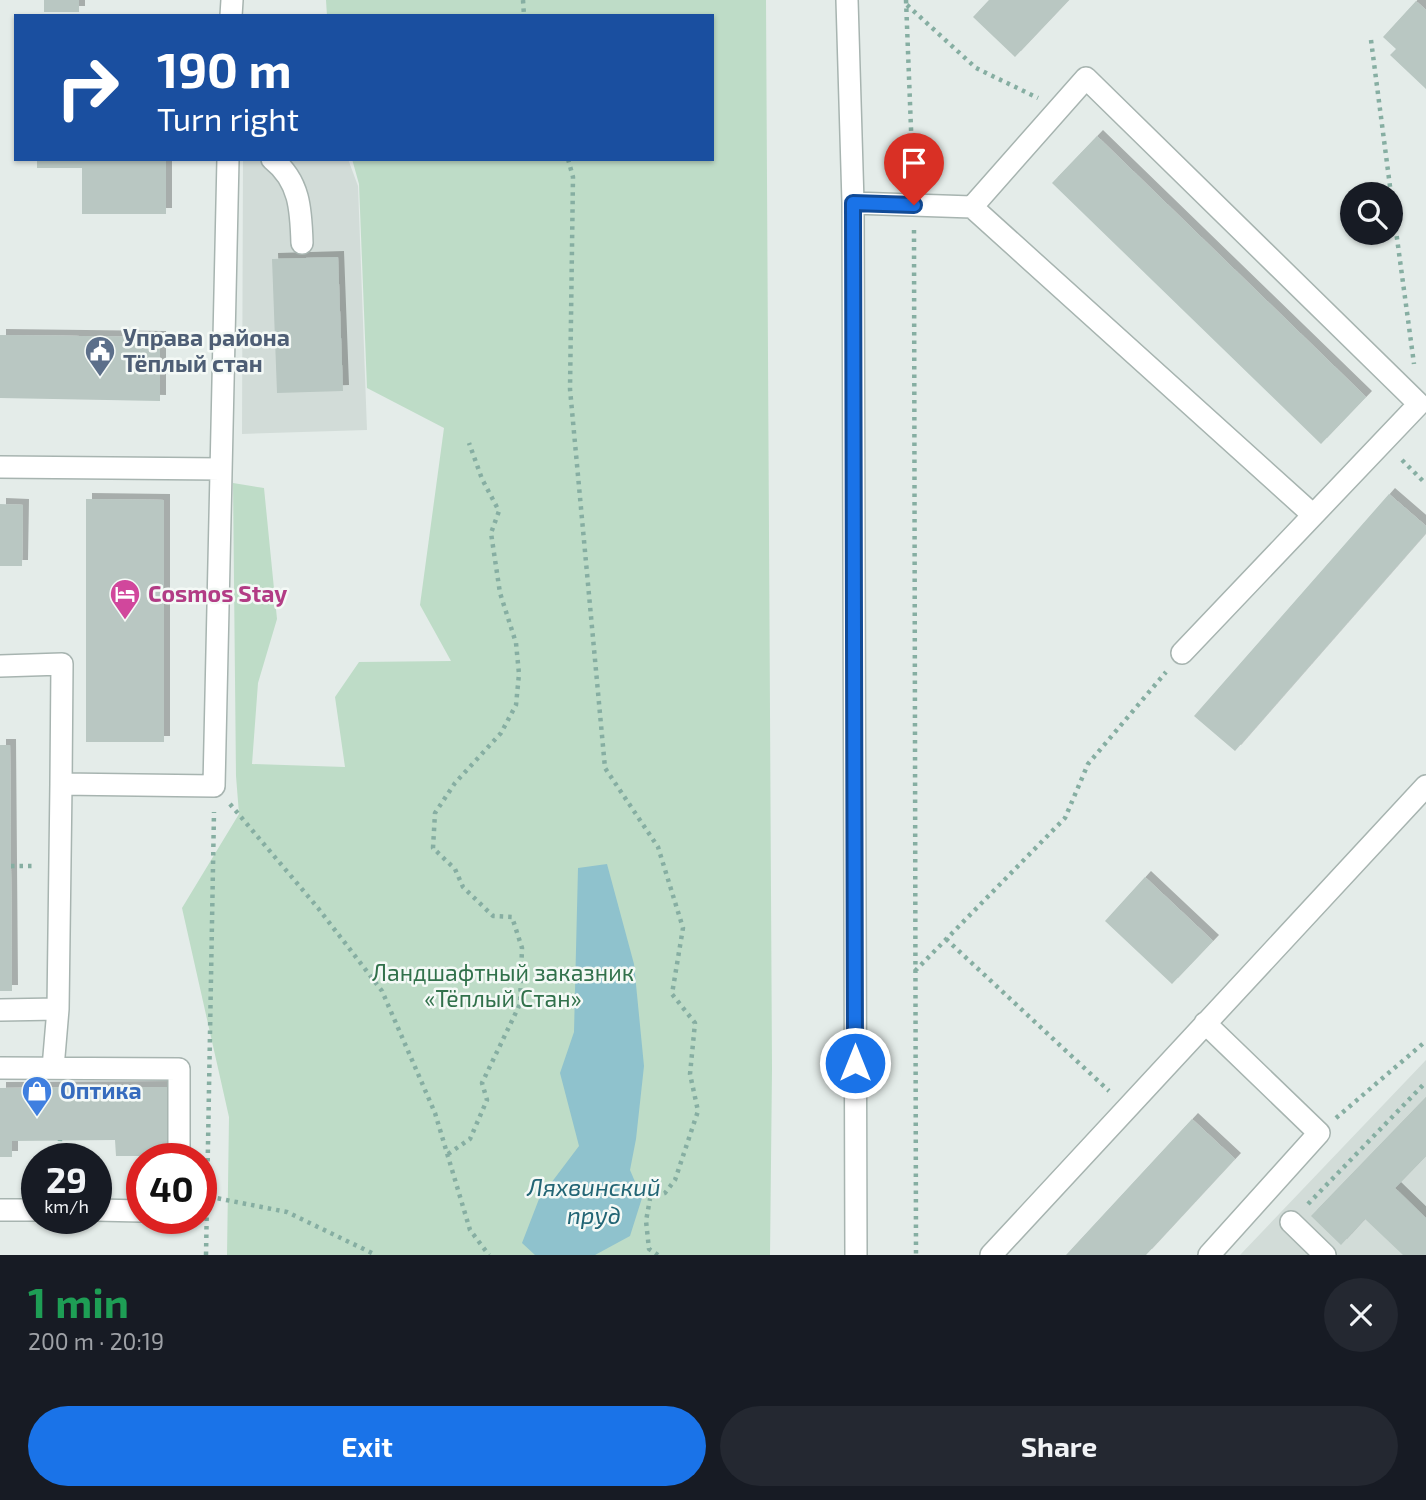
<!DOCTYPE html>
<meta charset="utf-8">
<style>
:root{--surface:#171b24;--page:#242831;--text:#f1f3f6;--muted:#9ea1a6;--accent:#1a73e8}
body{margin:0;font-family:"Exo 2",sans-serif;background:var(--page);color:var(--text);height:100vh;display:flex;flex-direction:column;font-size:26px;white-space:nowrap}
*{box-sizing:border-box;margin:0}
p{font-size:23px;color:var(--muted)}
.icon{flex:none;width:38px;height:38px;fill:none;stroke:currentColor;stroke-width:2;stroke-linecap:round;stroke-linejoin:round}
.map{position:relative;height:1255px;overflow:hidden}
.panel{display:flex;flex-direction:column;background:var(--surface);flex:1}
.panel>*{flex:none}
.hud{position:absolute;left:14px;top:14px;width:700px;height:147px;border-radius:0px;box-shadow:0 2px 5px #0004;background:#1a4fa0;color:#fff;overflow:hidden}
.buttons{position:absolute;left:1340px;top:182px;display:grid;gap:14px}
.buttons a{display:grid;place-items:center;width:63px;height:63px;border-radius:50%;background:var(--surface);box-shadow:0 2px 5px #0004;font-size:35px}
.speed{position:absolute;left:21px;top:1143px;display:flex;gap:14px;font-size:35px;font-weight:700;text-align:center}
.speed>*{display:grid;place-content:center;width:91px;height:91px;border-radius:50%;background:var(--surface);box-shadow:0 2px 5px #0004;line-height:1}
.speed small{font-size:18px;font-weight:400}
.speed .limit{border:10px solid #d22;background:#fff;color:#111}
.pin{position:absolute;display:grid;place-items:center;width:60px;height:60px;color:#fff;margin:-72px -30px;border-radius:50% 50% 50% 0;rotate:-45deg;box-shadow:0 0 7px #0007}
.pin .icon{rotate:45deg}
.me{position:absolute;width:77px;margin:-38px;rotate:0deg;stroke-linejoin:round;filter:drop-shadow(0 0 5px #0008)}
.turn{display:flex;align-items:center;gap:24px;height:147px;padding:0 28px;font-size:32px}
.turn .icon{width:91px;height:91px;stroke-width:2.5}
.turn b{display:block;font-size:49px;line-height:60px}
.round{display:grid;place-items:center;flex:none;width:74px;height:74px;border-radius:37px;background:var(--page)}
.head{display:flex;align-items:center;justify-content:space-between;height:119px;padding:0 28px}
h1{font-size:42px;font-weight:700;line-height:52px;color:#1e9e55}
.button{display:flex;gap:14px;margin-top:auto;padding:14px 28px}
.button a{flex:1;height:80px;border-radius:42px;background:var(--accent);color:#fff;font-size:28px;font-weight:700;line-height:80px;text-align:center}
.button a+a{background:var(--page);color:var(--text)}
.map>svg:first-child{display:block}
.built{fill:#d2dcd8}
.green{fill:#bedcc7}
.water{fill:#8fc2cd}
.building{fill:#b9c7c2;filter:url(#shadow)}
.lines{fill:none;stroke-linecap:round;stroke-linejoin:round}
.minor-casing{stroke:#a7b4b0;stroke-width:24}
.path{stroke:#86aea2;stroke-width:4.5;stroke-dasharray:3.5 5;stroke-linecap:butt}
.minor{stroke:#fff;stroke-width:21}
.route-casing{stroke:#114b97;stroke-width:18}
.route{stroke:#1a73e8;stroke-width:12}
.labels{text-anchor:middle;stroke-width:5;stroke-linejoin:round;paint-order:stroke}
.service-label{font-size:23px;font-weight:bold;fill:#4e5e75;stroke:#f4f9f6;text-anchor:start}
.hotel-label{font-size:23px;font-weight:bold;fill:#b23c85;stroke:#f4f9f6;text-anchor:start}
.park-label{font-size:23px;fill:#31714b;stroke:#f4f9f6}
.shop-label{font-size:23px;font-weight:bold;fill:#366cbe;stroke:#f4f9f6;text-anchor:start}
.water-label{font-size:24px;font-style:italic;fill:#226575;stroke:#f4f9f6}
</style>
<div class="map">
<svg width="1426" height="1255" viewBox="0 0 1426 1255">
<defs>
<filter id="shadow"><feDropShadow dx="6" dy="-6" stdDeviation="0" flood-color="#0004"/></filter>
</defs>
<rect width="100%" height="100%" fill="#e4ece9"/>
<path class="built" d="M243,159H348L358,186L367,430L242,434Z
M1426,1060V1255H1240Z"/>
<path class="green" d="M326,0H766L772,1069L770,1255H227L229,1117L182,908L239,814L236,776L233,483L264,488L277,619L258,683L252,764L345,767L335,697L359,662L451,661L420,605L444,428L367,388L359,184L352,159H712V16H327Z"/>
<path class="water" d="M607,864L634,964L644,1066L636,1139L630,1170L642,1198L630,1236L595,1255H535L522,1243L539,1199L579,1146L560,1073L574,1032L578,868Z"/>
<path class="building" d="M44,0H79V12H44Z
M989,0H1069L1015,57L973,17Z
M1416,1L1426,10V89L1390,55L1396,49L1383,37Z
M1097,136L1366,397L1321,444L1052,183Z
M37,159H166V214H82V168H37Z
M338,257L343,391L277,393L272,259Z
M0,335L160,337V401L0,398Z
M1389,494L1426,526V533L1235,751L1194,716Z
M86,499L164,500V742H86Z
M0,504L23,505L22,566H0Z
M0,745H10L12,991H0Z
M1145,877L1213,941L1172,984L1105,921Z
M171,1087L172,1156H116L115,1140L12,1141V1157H0V1088Z
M1426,1097V1156L1395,1188L1426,1218V1255H1403L1365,1219L1341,1245L1311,1216Z
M1192,1119L1235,1159L1146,1255H1066Z"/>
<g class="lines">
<g class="minor-casing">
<path id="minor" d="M847,0L853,203L856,1255
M231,16L232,0
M272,159C300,181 301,210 302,243
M853,203L972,207
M0,467L221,469
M1182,653L1419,404L1086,78L972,207L1312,514
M0,666L62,664L61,784
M0,1010L58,1009
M1205,1023L1319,1133L1209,1255
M0,1068L179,1069V1158
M53,1068L58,1009L61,784L214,786L228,159
M0,1210H37
M96,1210L142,1211
M1291,1222L1325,1255
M991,1255L1426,786"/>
</g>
<path class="path" d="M523,0L524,16
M906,0L913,180
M907,5L976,68L1038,98
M1371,40L1391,194
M568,159L573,177L570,389L605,768L658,847L683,928L672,994L695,1023L690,1074L698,1111L675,1180L665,1193L650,1199L646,1221L649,1249L658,1255
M1391,194L1414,364
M914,230L916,1255
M1402,460L1426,484
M230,804L318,908L382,991L435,1113L470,1230L489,1255
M11,866H34
M946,939L1109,1091
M915,971L1065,818L1088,764L1166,672
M1336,1118L1426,1041
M448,1154L470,1139L487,1100L482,1083L520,1004L522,948L512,917L493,916L463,887L455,869L433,848L435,813L455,783L501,733L516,705L519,674L516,643L500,593L491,533L499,511L482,479L469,443
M59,1158L60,1140
M201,1195L287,1212L376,1255
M1308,1204L1426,1082
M206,1255L214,812"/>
<use href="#minor" class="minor"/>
</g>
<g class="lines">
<g class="route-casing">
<path id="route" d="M855,1063L853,203L914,205"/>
</g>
<use href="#route" class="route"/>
</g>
<defs>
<g id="civic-pin" transform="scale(1.575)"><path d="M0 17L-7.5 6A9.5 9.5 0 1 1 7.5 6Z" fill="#5c6f8a" stroke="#f4f9f6"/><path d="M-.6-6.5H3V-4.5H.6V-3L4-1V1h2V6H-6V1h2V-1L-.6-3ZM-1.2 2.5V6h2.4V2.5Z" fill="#fff"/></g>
<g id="hotel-pin" transform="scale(1.575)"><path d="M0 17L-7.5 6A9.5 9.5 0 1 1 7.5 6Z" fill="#d1479c" stroke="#f4f9f6"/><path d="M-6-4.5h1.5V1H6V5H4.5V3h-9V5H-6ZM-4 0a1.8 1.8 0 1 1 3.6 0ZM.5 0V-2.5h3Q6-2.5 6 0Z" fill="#fff"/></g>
<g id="shop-pin" transform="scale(1.575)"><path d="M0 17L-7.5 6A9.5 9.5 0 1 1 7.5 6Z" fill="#3f7fe0" stroke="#f4f9f6"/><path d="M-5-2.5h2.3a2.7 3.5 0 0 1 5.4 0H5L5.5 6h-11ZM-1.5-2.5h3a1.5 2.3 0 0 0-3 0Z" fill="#fff"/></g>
</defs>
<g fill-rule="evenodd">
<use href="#civic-pin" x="100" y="351"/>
<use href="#hotel-pin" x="125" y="594"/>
<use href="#shop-pin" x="37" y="1091"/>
</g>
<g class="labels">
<g class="service-label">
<text x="123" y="346">Управа района<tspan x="123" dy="26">Тёплый стан</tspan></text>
</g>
<g class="hotel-label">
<text x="148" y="602">Cosmos Stay</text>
</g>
<g class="park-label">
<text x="503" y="981">Ландшафтный заказник<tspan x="503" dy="26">«Тёплый Стан»</tspan></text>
</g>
<g class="shop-label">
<text x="60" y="1099">Оптика</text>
</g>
<g class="water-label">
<text x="594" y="1196">Ляхвинский<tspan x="594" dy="28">пруд</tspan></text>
</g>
</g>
</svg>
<div class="buttons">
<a><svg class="icon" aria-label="search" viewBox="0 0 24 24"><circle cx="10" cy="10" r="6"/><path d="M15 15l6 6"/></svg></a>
</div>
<div class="speed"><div>29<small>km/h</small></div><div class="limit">40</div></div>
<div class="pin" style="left:914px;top:205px;background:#d93025"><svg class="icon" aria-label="arrive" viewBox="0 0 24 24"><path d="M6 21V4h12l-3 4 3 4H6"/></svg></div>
<svg class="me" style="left:855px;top:1063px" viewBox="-20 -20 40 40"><circle r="17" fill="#1a73e8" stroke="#fff" stroke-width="3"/><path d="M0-11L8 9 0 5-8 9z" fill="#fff"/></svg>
<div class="hud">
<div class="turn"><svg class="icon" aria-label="right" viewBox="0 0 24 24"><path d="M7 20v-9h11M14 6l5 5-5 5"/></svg><div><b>190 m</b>Turn right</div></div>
</div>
</div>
<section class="panel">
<div class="head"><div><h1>1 min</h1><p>200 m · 20:19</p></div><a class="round"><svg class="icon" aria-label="close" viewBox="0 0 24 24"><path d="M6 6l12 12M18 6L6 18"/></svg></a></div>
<div class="button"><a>Exit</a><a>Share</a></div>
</section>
